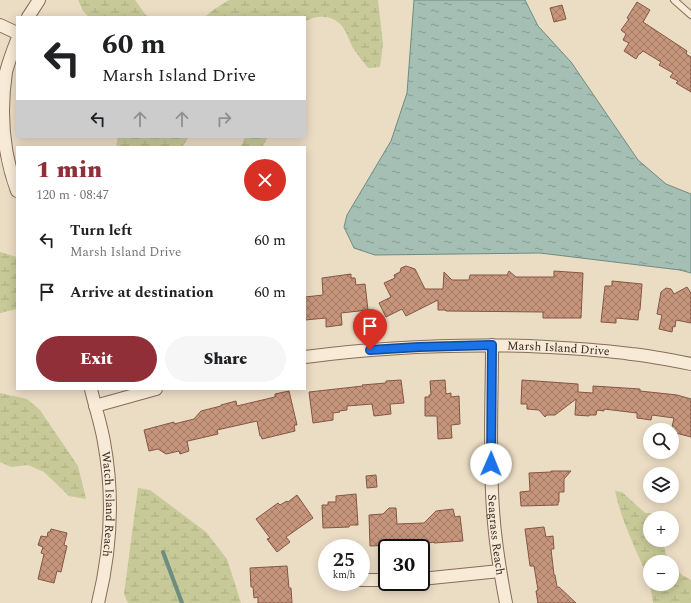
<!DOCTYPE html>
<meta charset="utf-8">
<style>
:root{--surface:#fff;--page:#f6f6f6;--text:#202124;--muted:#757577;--accent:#902f37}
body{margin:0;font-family:Spectral,serif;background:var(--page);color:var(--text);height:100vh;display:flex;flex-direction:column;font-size:15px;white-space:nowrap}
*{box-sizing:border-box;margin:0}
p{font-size:13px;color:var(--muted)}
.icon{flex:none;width:22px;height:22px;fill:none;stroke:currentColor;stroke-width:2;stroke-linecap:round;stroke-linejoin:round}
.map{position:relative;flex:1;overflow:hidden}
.panel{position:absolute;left:16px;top:146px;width:290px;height:244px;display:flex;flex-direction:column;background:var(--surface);border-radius:0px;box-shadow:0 2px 10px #0003}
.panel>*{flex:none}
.guide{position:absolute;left:16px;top:16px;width:290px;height:122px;border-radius:0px;box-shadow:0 2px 10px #0003;background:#fff;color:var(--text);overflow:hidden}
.tools{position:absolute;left:643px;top:423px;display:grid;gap:8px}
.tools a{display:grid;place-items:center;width:36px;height:36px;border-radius:50%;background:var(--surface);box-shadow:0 2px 10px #0003;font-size:20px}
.speed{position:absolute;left:318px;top:539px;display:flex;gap:8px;font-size:20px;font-weight:700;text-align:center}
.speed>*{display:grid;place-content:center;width:52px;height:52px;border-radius:50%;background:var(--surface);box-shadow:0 2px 10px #0003;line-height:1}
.speed small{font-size:10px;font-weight:400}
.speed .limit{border:2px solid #111;border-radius:6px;background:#fff;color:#111}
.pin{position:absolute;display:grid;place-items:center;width:34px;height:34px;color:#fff;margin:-41px -17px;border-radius:50% 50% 50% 0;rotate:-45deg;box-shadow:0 0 4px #0007}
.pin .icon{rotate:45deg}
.me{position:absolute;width:44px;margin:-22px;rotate:1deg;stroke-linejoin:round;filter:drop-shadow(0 0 3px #0008)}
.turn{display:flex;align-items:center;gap:14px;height:84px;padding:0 20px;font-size:18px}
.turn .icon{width:52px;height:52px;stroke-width:2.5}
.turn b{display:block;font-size:28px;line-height:34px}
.lanes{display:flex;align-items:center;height:38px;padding:0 20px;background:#0003;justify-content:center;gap:20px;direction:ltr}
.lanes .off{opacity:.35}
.round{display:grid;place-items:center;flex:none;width:42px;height:42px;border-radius:21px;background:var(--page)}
.summary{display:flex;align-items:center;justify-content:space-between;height:68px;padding:0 20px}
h1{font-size:24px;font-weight:800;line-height:30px;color:var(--accent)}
.primary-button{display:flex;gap:8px;margin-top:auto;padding:8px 20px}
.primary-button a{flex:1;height:46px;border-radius:24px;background:var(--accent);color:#fff;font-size:16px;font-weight:800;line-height:46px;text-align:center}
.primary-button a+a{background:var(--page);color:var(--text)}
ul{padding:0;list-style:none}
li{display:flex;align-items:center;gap:12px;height:52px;padding:0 20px}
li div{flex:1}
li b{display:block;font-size:15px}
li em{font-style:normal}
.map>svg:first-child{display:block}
.wetland{fill:url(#wetland-marsh)}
.water{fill:url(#water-ripples);stroke:#6d8c82}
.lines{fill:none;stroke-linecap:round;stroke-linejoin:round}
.stream{stroke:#6d8c82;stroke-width:4}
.building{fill:url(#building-cross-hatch);stroke:#835743}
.lane-casing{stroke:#856e5b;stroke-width:8}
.street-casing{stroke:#856e5b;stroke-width:14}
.lane{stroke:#f7ead6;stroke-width:6}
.street{stroke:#f7ead6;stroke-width:12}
.route-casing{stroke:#114b97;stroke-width:10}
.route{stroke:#1a73e8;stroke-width:7}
.labels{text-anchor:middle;stroke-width:4;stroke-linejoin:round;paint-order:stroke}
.street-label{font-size:12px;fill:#36281e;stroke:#f3e7d3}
</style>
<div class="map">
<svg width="691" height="603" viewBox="0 0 691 603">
<defs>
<pattern id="wetland-marsh" width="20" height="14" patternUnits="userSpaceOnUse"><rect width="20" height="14" fill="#c7c998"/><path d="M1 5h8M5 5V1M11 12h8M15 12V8" fill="none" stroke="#acad83"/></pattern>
<pattern id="water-ripples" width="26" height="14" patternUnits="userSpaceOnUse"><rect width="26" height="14" fill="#a5bfb5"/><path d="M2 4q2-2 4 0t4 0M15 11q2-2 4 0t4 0" fill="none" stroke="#879b93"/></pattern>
<pattern id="building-cross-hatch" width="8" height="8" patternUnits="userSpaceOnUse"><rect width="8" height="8" fill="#c7957c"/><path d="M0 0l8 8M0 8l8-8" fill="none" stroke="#a27a65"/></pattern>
</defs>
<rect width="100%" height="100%" fill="#ebdcc4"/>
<path class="wetland" d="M78,0H135L145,14L149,17H89L83,11Z
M229,0H378L383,44L380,67L368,68C363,62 358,55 353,48C349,41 347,32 342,26C333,15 316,14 305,22V17H205L213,10Z
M118,137H189L182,147H116Z
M245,137H268L262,147H241Z
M0,252L17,257V309L0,313Z
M0,393L27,399L40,410L78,466L86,499L69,496L44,472L28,465L11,467L0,462Z
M138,488L150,490L206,532L227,559L241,603H128L124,594Z
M615,491L622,492L645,513H668V518H650V540H664C663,548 666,556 671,562H650V582C637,552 622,523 615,491Z
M672,563L682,575L691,580V603H653L650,584H672Z"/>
<path class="water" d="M414,0H525L538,26L571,62L638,160L666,184L691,194V273L680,270L540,253L375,255L354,248L344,227L347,215L391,141L407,93Z"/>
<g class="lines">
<path class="stream" d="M163,552L182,603"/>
</g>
<path class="building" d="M637,2L650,10L643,22L687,51L686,54L691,57V92L676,83L678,81L670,77L673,73L659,65L661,62L643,51L640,54H639L636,59L624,51L629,43L623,40L626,34L621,30L629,19L627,18Z
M562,5L566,19L554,22L550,8Z
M406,266L415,269L425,289H443L444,272L452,280H469L470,275H507L509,271L516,277H554V271L583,273L581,318H543V312L446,311L445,310H438V300L406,316L402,309L386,317L379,303L391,297L384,283L395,278L394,275L400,272L401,268Z
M351,274V278H355L356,285L365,284L368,310L341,313L342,325L326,327V318L305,320V297L323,295L322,278Z
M612,281L642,284L640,310H639L638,320L616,318V323L601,322L605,286H612Z
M687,287L691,293V323L676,320L675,327L673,326L672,332L659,329L662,315L657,314L661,292L666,288L671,289L674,294Z
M401,380L404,403L390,404L391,414L374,416L372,404L347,406V410L339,411L340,412L333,413V420L313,423L309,392L363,386L362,385L386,383V381Z
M445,380L446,394L451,393V397L459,396L460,424L451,425L452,438L438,439L437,416H425V397H429V395H431L430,381Z
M522,380L578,384V392L593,393V386L640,389V391L677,395L691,399V437L672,432V427L674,418L652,415L651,420L637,418V413L604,409V411L597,410L596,415H589V416L575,415L576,399L555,415H547L545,417L539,410L527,409V404H521Z
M289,391L297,425H294L295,431L262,439L261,436H260L257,421L217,430L218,434L188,441H187L189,451L180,454L179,451L166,454L158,449L149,451L144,430L174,422V424L194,419L201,411L221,406V405L236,401L237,406L275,397V394Z
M551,471H571L564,479V492H559V502H558V505L521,506L520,492L530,491L529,473L551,472Z
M376,475L377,487L367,488L366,476Z
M356,494L358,525H350L349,527L323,528L322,505H328V502H336V496Z
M297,495L313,518L286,537L290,542L277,552L267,539L270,538L256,519L278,503L280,505L287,501L288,502Z
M389,508H396L397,524L424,523L436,511L453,509L455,517L460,516L463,541L434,543V542L423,544L370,546L369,515L383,514Z
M544,527L546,537L553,536L554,549H551L554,575H555L557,587H559L576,603H538L536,591L538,590L534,566H530L525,529Z
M51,529L67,533L64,545L67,546L63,563L61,572L57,571L54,583L38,579L44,554L41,553L43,547L38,545L41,536L47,537L48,532H50Z
M287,566L289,588H291L292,603H258V597L254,598L253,587H251L250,568Z"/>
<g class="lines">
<g class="lane-casing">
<path id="lane" d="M674,0L691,15"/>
</g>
<g class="street-casing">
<g id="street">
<path d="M28,17L32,11L39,0"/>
<path d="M0,25L17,33"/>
<path d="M17,40C13,50 9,61 6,72C0,112 3,153 17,191"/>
<path id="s1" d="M492,345C492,400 489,455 493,510C495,541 500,572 506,603"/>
<path id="s2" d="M305,357C379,347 454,344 529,346C563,348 597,349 631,354C651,356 671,360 691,364"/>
<path id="s3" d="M91,389C95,407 101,424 104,442C114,496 111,550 98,603"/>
<path d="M95,406L156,389"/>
<path d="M421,579L500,571"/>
<path d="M361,580H387"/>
</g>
</g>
<use href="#lane" class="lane"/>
<use href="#street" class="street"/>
</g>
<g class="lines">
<g class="route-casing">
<path id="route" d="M370,350L419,347L492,345L491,464"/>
</g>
<use href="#route" class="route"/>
</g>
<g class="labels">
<g class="street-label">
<text dy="4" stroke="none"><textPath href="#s2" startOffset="254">Marsh Island Drive</textPath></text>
<text dy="4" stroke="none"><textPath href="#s3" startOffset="117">Watch Island Reach</textPath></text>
<text dy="4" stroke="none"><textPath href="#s1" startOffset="190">Seagrass Reach</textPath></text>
</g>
</g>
</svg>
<div class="tools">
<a><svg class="icon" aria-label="search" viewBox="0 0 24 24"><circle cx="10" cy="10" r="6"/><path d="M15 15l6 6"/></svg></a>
<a><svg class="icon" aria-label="layers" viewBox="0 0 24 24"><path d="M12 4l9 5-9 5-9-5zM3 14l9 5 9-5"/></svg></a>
<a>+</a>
<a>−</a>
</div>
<div class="speed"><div>25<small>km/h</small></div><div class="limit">30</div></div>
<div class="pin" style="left:370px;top:350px;background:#d93025"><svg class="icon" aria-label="arrive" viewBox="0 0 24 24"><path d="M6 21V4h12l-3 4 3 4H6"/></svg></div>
<svg class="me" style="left:491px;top:464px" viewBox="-20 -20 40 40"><circle r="19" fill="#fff"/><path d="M0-13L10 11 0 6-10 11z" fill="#1a73e8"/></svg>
<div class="guide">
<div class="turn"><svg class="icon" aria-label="left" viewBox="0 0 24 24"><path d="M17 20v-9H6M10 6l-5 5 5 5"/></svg><div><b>60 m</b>Marsh Island Drive</div></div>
<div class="lanes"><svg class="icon" aria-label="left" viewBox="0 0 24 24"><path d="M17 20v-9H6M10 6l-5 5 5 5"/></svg><svg class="icon off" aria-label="ahead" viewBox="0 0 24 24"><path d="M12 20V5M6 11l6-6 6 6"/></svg><svg class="icon off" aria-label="ahead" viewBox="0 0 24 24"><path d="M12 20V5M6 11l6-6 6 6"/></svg><svg class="icon off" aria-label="right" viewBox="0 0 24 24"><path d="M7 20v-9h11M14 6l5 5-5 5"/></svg></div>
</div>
<section class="panel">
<div class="summary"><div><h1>1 min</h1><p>120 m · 08:47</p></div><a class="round" style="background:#d93025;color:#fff"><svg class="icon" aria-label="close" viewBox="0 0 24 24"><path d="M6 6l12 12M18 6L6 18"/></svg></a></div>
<ul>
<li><svg class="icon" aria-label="left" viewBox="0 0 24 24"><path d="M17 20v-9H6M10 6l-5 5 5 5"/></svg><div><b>Turn left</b><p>Marsh Island Drive</p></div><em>60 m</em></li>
<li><svg class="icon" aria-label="arrive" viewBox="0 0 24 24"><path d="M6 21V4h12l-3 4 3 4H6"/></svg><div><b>Arrive at destination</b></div><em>60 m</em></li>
</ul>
<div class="primary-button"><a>Exit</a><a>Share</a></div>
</section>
</div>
